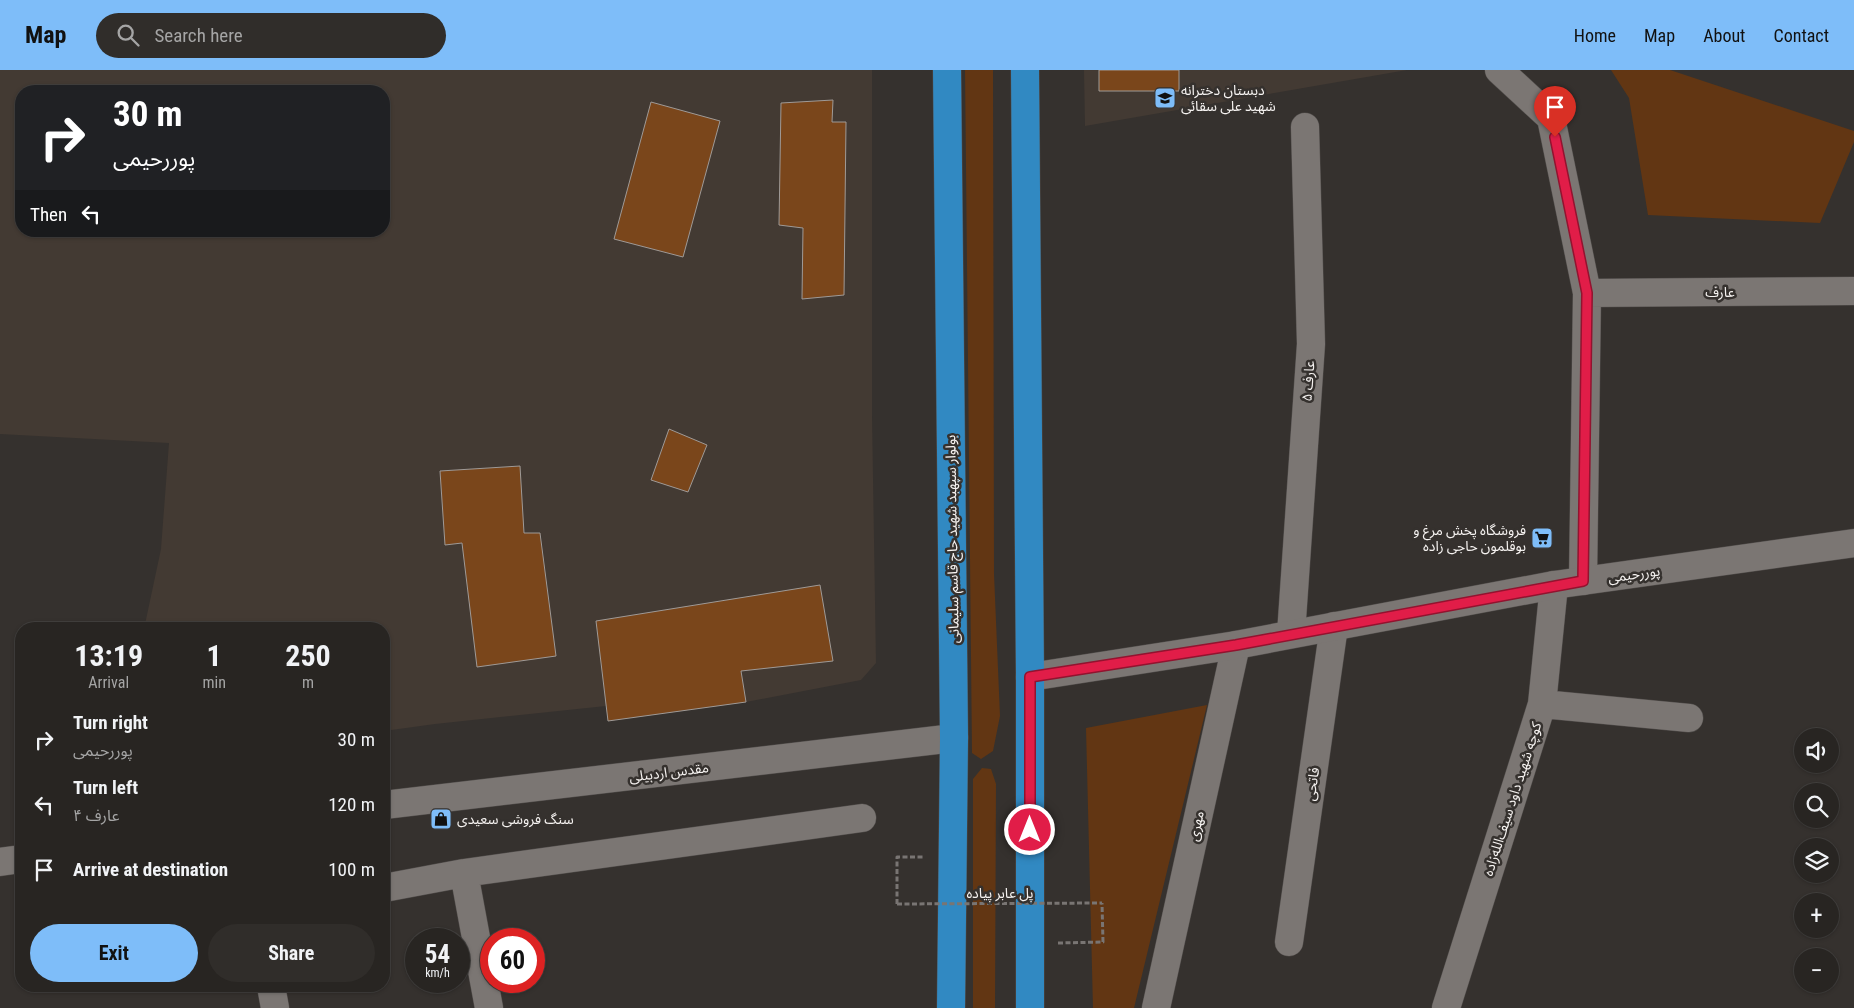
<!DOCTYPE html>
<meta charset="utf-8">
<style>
:root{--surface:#282522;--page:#302d2a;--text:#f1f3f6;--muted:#a5a5a5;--line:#444240;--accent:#7ebdf9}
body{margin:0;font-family:"Roboto Condensed","Noto Sans Arabic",sans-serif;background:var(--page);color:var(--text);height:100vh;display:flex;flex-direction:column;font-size:19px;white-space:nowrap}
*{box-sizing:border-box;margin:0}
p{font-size:16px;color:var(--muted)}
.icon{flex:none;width:28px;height:28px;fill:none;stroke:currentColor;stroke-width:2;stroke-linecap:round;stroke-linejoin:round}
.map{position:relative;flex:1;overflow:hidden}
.drawer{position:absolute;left:15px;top:552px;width:375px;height:370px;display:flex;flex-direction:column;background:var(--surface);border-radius:20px;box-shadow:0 1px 4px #0004,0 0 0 1px var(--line)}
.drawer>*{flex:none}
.hud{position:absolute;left:15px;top:15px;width:375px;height:152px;border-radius:20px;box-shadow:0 1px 4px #0004,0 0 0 1px var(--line);background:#202124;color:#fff;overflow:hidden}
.controls{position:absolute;left:1794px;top:658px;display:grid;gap:10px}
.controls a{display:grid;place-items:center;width:45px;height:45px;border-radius:50%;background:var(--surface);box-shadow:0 1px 4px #0004,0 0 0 1px var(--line);font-size:25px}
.speed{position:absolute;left:405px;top:858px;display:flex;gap:10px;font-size:25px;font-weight:700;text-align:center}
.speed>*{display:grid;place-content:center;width:65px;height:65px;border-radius:50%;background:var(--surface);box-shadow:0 1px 4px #0004,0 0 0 1px var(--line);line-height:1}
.speed small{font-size:12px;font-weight:400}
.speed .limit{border:8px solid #d22;background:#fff;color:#111}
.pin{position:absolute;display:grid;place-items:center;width:42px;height:42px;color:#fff;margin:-51px -21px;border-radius:50% 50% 50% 0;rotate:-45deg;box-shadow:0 0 5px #0007}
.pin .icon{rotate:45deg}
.me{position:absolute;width:55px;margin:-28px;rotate:0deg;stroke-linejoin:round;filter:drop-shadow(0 0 4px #0008)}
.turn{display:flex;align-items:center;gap:18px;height:105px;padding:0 15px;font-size:22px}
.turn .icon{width:65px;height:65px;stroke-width:2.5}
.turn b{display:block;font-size:35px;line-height:42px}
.then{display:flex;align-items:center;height:48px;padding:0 15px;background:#0003;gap:10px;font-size:19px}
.eta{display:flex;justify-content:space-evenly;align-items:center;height:85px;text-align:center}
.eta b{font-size:30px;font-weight:700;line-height:35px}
.cta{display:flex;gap:10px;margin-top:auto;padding:10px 15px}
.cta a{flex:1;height:58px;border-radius:30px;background:var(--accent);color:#111;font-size:20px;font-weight:700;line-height:58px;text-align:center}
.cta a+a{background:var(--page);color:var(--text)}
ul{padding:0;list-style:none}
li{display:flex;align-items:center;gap:15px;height:65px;padding:0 15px}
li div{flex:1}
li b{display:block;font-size:19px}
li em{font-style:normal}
header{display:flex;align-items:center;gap:30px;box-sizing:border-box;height:70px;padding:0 25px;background:var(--accent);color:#111}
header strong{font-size:24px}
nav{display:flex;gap:28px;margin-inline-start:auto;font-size:18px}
.search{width:350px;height:45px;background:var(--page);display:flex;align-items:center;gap:12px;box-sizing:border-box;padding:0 18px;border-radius:28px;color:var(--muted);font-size:19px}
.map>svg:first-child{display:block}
.built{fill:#433a33;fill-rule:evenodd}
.green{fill:#623613}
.building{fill:#7a461b;stroke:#9f9a97}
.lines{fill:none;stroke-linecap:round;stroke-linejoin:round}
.minor-casing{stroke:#514d4b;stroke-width:29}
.tertiary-casing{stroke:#514d4b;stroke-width:29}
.secondary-casing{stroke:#514d4b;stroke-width:29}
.primary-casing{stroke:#514d4b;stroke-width:29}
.path{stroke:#797573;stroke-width:3;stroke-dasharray:5 2.5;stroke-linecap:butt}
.minor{stroke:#7b7673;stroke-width:28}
.tertiary{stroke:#7b7673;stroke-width:28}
.secondary{stroke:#7b7673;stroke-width:28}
.primary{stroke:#3189c2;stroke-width:28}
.path-bridge{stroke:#797573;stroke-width:3;stroke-dasharray:5 2.5;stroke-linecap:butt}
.route-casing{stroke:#92132f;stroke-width:12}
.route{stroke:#e11d48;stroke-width:9}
.labels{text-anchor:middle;stroke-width:5;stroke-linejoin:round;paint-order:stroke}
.poi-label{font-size:14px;fill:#f6f3f1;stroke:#35312e;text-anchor:start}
.street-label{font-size:14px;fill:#f6f3f1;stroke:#35312e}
</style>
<header>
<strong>Map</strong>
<div class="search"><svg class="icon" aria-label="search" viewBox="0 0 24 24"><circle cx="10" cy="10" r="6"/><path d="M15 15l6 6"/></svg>Search here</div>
<nav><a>Home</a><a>Map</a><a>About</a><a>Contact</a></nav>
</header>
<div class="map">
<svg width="1854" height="938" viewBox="0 0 1854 938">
<rect width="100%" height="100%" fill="#35312e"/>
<path class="built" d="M0,0H872V346L876,593L861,610L746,632L608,651L606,636L435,654L384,661V559H289L288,553L246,559H144L161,479L169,373L0,364ZM21,21H384V161H21ZM519,396L524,463L541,464L556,586L462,473L445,475L440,401Z
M1084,0H1407L1085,56Z"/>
<path class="green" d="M965,0H993L994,504L1000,646L993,681L981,689L972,683Z
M1611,0H1670L1854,61V72L1820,153L1648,145L1629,28Z
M1207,635L1134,938H1093L1086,658Z
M982,698L991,699L996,714L995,938H973V709Z"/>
<path class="building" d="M1099,0H1179V21H1099Z
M833,30L832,52H846L844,225L802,229L803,158L779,155L781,33Z
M651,32L720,51L683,187L614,169Z
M669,359L707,375L688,422L651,410Z
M520,396L524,463H540L556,586L477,597L462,473L445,475L440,401Z
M820,515L833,591L741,601L746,632L608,651L596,551Z
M288,553L289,559H246Z"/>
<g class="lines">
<g class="minor-casing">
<path id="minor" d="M1499,0L1551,48L1587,223L1583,511
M1587,223L1854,221
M1291,564L1311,274L1305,57
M1542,634L1689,648
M464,803L862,748
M384,818L464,803L489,938
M1289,872L1334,556
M271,916L275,938
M1156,938L1236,575
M1446,938L1542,634L1554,515"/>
</g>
<g class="tertiary-casing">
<path id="tertiary" d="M1030,607L1236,575L1554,515L1854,473"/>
</g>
<g class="secondary-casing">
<path id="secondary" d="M384,735L954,668
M0,792L21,789"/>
</g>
<g class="primary-casing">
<path id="primary" d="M947,0L954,668L951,938
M1025,0L1030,607V938"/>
</g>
<path class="path" d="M897,834V787H924
M1058,873L1103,872L1102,833"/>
<use href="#minor" class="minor"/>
<use href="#tertiary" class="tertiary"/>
<use href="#secondary" class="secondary"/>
<use href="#primary" class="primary"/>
<path class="path-bridge" d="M897,834L1102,833"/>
</g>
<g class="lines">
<g class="route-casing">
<path id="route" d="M1030,760V607L1236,575L1583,511L1587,223L1555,67"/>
</g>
<use href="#route" class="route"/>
</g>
<defs>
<g id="school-square" transform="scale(1.125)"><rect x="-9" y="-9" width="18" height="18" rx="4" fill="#7ebdf9" stroke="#35312e"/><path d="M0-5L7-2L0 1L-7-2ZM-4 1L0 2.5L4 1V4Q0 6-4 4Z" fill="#111"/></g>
<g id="supermarket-square" transform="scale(1.125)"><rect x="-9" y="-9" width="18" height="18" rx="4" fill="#7ebdf9" stroke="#35312e"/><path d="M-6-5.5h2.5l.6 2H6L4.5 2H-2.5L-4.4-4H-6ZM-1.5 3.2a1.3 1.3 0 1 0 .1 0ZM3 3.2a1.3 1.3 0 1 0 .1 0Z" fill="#111"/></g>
<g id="shop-square" transform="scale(1.125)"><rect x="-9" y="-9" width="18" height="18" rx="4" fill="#7ebdf9" stroke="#35312e"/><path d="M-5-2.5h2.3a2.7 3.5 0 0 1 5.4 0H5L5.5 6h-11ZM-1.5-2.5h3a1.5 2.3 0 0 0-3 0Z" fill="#111"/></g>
</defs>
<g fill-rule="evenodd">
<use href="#school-square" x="1165" y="28"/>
<use href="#supermarket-square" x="1542" y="468"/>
<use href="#shop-square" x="441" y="749"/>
</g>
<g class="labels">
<g class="poi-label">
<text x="1181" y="25">دبستان دخترانه<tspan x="1181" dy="16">شهید علی سقائی</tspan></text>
<text x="1526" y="465" text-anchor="end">فروشگاه پخش مرغ و<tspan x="1526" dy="16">بوقلمون حاجی زاده</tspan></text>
<text x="457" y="754">سنگ فروشی سعیدی</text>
</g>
<g class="street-label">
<text x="1720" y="227">عارف</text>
<text transform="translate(1308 311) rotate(-86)" y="5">عارف ۵</text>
<text transform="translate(952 469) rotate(-91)" y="5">بولوار سپهبد شهید حاج قاسم سلیمانی</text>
<text transform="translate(1634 504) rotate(-8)" y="5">پوررحیمی</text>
<text transform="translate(669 702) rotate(-7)" y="5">مقدس اردبیلی</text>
<text transform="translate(1312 714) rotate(-82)" y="5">فاتحی</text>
<text transform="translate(1512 729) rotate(-72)" y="5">کوچه شهید داود سیف‌الله‌زاده</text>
<text transform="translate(1196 756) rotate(-78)" y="5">مهری</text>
<text x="1000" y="828">پل عابر پیاده</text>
</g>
</g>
</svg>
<div class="controls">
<a><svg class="icon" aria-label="sound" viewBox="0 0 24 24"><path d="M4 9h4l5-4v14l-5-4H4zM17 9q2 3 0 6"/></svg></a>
<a><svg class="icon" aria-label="search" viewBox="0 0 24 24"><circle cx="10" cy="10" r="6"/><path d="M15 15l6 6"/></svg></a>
<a><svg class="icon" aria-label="layers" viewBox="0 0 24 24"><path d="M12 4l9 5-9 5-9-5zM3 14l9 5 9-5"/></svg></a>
<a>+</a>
<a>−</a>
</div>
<div class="speed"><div>54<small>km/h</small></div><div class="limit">60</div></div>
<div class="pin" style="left:1555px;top:67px;background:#d93025"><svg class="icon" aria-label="arrive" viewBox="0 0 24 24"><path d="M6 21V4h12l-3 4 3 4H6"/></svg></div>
<svg class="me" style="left:1030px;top:760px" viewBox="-20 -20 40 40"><circle r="17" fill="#e11d48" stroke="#fff" stroke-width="3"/><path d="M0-11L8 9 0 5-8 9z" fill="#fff"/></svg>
<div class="hud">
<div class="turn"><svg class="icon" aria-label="right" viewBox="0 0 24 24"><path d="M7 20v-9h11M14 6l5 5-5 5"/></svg><div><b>30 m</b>پوررحیمی</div></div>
<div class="then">Then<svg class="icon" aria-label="left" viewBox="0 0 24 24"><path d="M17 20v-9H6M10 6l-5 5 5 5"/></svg></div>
</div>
<section class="drawer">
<div class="eta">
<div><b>13:19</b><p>Arrival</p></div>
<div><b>1</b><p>min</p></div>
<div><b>250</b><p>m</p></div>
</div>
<ul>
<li><svg class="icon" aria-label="right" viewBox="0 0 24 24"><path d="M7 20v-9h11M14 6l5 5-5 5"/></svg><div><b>Turn right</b><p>پوررحیمی</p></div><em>30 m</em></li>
<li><svg class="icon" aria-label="left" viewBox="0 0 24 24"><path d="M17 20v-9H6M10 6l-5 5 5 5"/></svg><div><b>Turn left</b><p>عارف ۴</p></div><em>120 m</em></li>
<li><svg class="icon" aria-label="arrive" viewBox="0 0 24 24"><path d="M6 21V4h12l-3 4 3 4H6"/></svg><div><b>Arrive at destination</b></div><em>100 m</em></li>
</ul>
<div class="cta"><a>Exit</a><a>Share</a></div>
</section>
</div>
